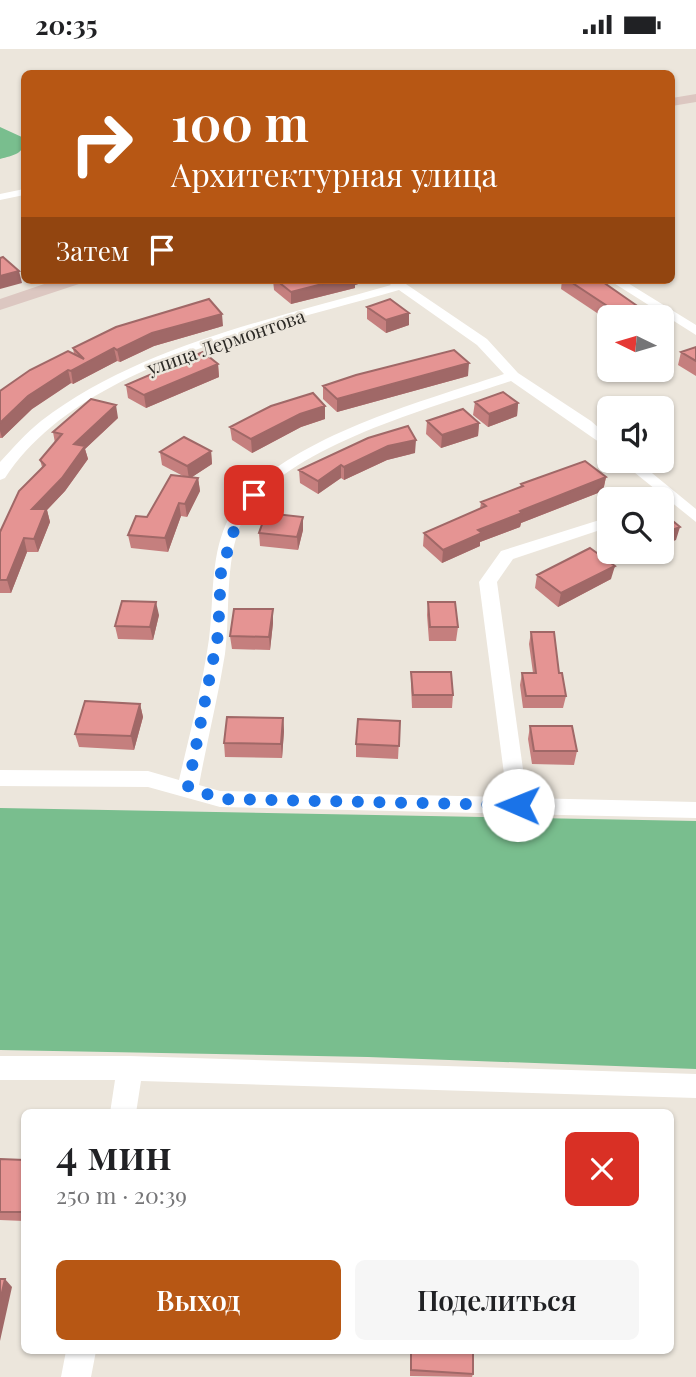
<!DOCTYPE html>
<html lang="ru">
<meta charset="utf-8">
<style>
:root{--surface:#fff;--page:#f6f6f6;--text:#202124;--muted:#757577;--accent:#b75714}
body{margin:0;font-family:"Playfair Display",serif;background:var(--page);color:var(--text);height:100vh;display:flex;flex-direction:column;font-size:26px;white-space:nowrap}
*{box-sizing:border-box;margin:0}
p{font-size:23px;color:var(--muted)}
.icon{flex:none;width:38px;height:38px;fill:none;stroke:currentColor;stroke-width:2;stroke-linecap:round;stroke-linejoin:round}
.map{position:relative;flex:1;overflow:hidden}
.sheet{position:absolute;left:21px;top:1060px;width:653px;height:245px;display:flex;flex-direction:column;background:var(--surface);border-radius:10px;box-shadow:0 2px 5px #0004}
.sheet>*{flex:none}
.guide{position:absolute;left:21px;top:21px;width:654px;height:214px;border-radius:10px;box-shadow:0 2px 5px #0004;background:#b75714;color:#fff;overflow:hidden}
.needle{width:46px;rotate:275deg}
.tools{position:absolute;left:597px;top:256px;display:grid;gap:14px}
.tools a{display:grid;place-items:center;width:77px;height:77px;border-radius:10px;background:var(--surface);box-shadow:0 2px 5px #0004;font-size:35px}
.pin{position:absolute;display:grid;place-items:center;width:60px;height:60px;color:#fff;margin:-30px;border-radius:14px;box-shadow:0 4px 10px #0006}
.me{position:absolute;width:77px;margin:-38px;rotate:271deg;stroke-linejoin:round;filter:drop-shadow(0 0 5px #0008)}
.turn{display:flex;align-items:center;gap:24px;height:147px;padding:0 35px;font-size:32px}
.turn .icon{width:91px;height:91px;stroke-width:2.5}
.turn b{display:block;font-size:49px;line-height:60px}
.then{display:flex;align-items:center;height:66px;padding:0 35px;background:#0003;gap:14px;font-size:26px}
.round{display:grid;place-items:center;flex:none;width:74px;height:74px;border-radius:10px;background:var(--page)}
.overview{display:flex;align-items:center;justify-content:space-between;height:119px;padding:0 35px}
h1{font-size:42px;font-weight:600;line-height:52px}
.cta{display:flex;gap:14px;margin-top:auto;padding:14px 35px}
.cta a{flex:1;height:80px;border-radius:10px;background:var(--accent);color:#fff;font-size:28px;font-weight:600;line-height:80px;text-align:center}
.cta a+a{background:var(--page);color:var(--text)}
.status{display:flex;justify-content:space-between;align-items:center;height:49px;padding:0 35px;background:var(--surface);direction:ltr}
.status svg{height:19px;fill:currentColor}
.map>svg:first-child{display:block}
.forest{fill:#79be8e}
.lines{fill:none;stroke-linecap:round;stroke-linejoin:round}
.street{fill:#fff;fill-rule:evenodd}
.secondary{fill:#dcc7c1;fill-rule:evenodd}
.wall{fill:#c57f7e}
.shaded-wall{fill:#a06867}
.building{fill:#e59493;stroke:#a06867;stroke-width:2}
.route{stroke:#1a73e8;stroke-width:12;stroke-dasharray:0 21.6}
.labels{text-anchor:middle;stroke-width:5;stroke-linejoin:round;paint-order:stroke}
.far-street-label{font-size:19px;fill:#2c2a26;stroke:#ece6dc}
</style>
<div class="status"><b>20:35</b><svg viewBox="0 0 49 12"><path d="M0 12V9h3v3zM5 12V6h3v6zM10 12V3h3v9zM15 12V0h3v12zM26 1h20v11H26zM47 4h2v5h-2z"/></svg></div>
<div class="map">
<svg width="696" height="1328" viewBox="0 0 696 1328">
<rect width="100%" height="100%" fill="#ece6dc"/>
<path class="forest" d="M0,78L24,89C25,105 14,106 0,110Z
M0,759L696,772V1020L368,1008L0,1001Z"/>
<g class="lines">
<path class="street" d="M24,140V146L0,151V145Z
M386,231H400L487,290L518,324L591,372L609,388V400L511,332C438,357 289,396 247,463C223,503 231,561 225,605C218,649 207,692 199,736L220,742L507,748L479,533L501,502L609,468V478L513,510L497,533L527,749L696,753V769L220,758L148,738L0,737V721L148,722L179,731C190,684 202,638 209,590C214,552 210,511 226,475C261,394 425,352 504,325L477,296L399,241C273,278 81,313 5,429L0,431V413C13,399 26,384 41,372C141,296 273,270 391,236Z
M609,231H623L696,276V286Z
M619,411H636L696,460V473Z
M0,1007H130L696,1025V1049L141,1032L136,1064H110L115,1031H0Z
M66,1302H96L91,1328H61Z"/>
<path class="secondary" d="M696,45V53L672,57V49Z
M56,231H82L79,235L0,261V250Z"/>
</g>
<path class="wall" d="M273,231H371L355,236V239L291,255L274,241Z
M562,231H600L645,268H609V272L561,240Z
M367,258L409,276L386,284L367,270Z
M223,277L154,297L120,313L117,312L73,335L71,334L32,360L2,389H0V342L74,305L73,299Z
M696,298V327L678,316L681,303Z
M218,315L219,328L146,359L128,349L126,336Z
M468,327L337,363L323,350V337Z
M475,353L518,354L517,367L488,378L473,366Z
M118,369L85,400L88,410L65,442L47,461L50,473L38,503H27L11,544H0V483L42,418L40,411L55,394L53,383Z
M325,370L301,378L252,404L232,391L230,378Z
M427,372L479,374L478,387L441,399L426,385Z
M211,402L212,415L192,428L198,429L200,442L187,468L181,467L168,503L131,499L128,486L147,468L183,427L162,416L160,403Z
M415,404L387,411L344,431L341,429L318,445L300,434L299,421Z
M606,428L603,442L521,474L520,478L480,493V497L442,514L423,497L424,484L480,460L481,453L520,438L521,435Z
M303,468V481L298,501L260,497L259,484Z
M537,526L611,530L558,558L535,539Z
M428,553L458,578L456,592H429L427,566Z
M273,560V574L270,601L232,600L230,587Z
M159,566L153,591L118,590L115,577Z
M531,583L559,624L566,647L563,659H523L520,636L522,624H533L529,595Z
M411,623L453,646L452,659H412L411,636Z
M140,655L143,668L134,701L79,698L75,685Z
M283,669L284,682L282,709L225,708L224,694Z
M400,672L398,710L356,708V695Z
M530,677L577,702L574,716L532,715L528,690Z
M0,1110L24,1111V1172L0,1171Z
M410,1302H473V1325L472,1328L410,1327Z"/>
<path class="shaded-wall" d="M19,222L22,234L0,240V227Z
M338,231H371L355,236V239L291,255V243Z
M646,263L645,268H628Z
M409,264V276L386,284V271Z
M222,265L223,277L154,297L120,313L117,301L152,284Z
M114,299L117,312L73,335L71,322Z
M469,314L468,327L337,363V350Z
M218,315L219,328L146,359L144,346Z
M68,321L71,334L32,360L2,389L0,382V374L28,347Z
M518,354L517,367L488,378L489,365Z
M116,356L118,369L85,400L88,410L65,442L47,461L50,473L38,503L34,490L32,460L74,395Z
M325,357V370L301,378L252,404L251,390L300,365Z
M479,374L478,387L441,399L442,386Z
M416,391L415,404L387,411L344,431V418L388,397Z
M211,402L212,415L189,430L187,417Z
M341,416V429L318,445V432Z
M606,428L603,442L521,474L520,478L480,493V497L442,514L443,501L478,481L520,462Z
M198,429L200,442L187,468L185,455Z
M179,454L181,467L168,503L165,489Z
M303,468V481L298,501L297,488Z
M680,478L676,491L662,497V485Z
M24,489L27,503L11,544L7,531Z
M615,517L611,530L558,558L561,544Z
M156,553L159,566L153,591L150,578Z
M273,560V574L270,601L269,588Z
M140,655L143,668L134,701L131,687Z
M283,669L284,682L282,709L281,695Z
M5,1230L12,1238L0,1292V1252Z"/>
<path class="building" d="M3,208L19,222L0,227V209Z
M276,231H338L291,243Z
M568,231H600L646,263L628,268H624Z
M209,250L222,265L152,284L117,301L114,299L71,322L68,321L28,347L0,374V342L30,321L68,302L84,310L73,299L116,278Z
M390,250L409,264L386,271L367,258Z
M696,298V312L681,303Z
M454,301L469,314L337,350L323,337L356,326Z
M203,303L218,315L144,346L126,336Z
M503,343L518,354L489,365L475,353Z
M313,344L325,357L300,365L251,390L230,378L271,357Z
M91,350L116,356L74,395L85,397L62,429L32,460H46L34,490L24,489L7,531H0V483L19,442L45,416L40,411L62,385L53,383Z
M463,360L479,374L442,386L427,372Z
M408,377L416,391L388,397L344,418L341,416L318,432L299,421L368,389Z
M184,388L211,402L187,417L160,403Z
M585,412L606,428L520,462L522,464L478,481L482,484L443,501L424,484L486,457L481,453L523,437L521,435Z
M171,426L198,429L185,455L179,454L165,489L128,486L136,467L147,468Z
M662,463L680,478L662,485Z
M266,464L303,468L297,488L259,484Z
M590,499L615,517L561,544L537,526Z
M122,552L156,553L150,578L115,577Z
M428,553H455L458,578H430Z
M234,560H273L269,588L230,587Z
M531,583H554L559,624H562L566,647H526L522,624H536Z
M411,623H451L453,646H413Z
M85,652L140,655L131,687L75,685Z
M227,668L283,669L281,695L224,694Z
M358,670L400,672L399,697L356,695Z
M530,677H572L577,702H534Z
M0,1110L24,1111V1163H0Z
M0,1230H5L0,1252Z
M411,1302H473V1325L411,1321Z"/>
<g class="lines">
<path class="route" d="M254,446L240,462L221,523L218,586L188,738L220,750L518,756"/>
</g>
<g class="labels">
<g class="far-street-label">
<text transform="translate(226 293) rotate(-19)" y="7">улица Лермонтова</text>
</g>
</g>
</svg>
<div class="tools">
<a><svg class="needle" viewBox="-14 -14 28 28"><path d="M0-13l5 13h-10z" fill="#e53935"/><path d="M0 13l5-13h-10z" fill="#757577"/></svg></a>
<a><svg class="icon" aria-label="sound" viewBox="0 0 24 24"><path d="M4 9h4l5-4v14l-5-4H4zM17 9q2 3 0 6"/></svg></a>
<a><svg class="icon" aria-label="search" viewBox="0 0 24 24"><circle cx="10" cy="10" r="6"/><path d="M15 15l6 6"/></svg></a>
</div>
<div class="pin" style="left:254px;top:446px;background:#d93025"><svg class="icon" aria-label="arrive" viewBox="0 0 24 24"><path d="M6 21V4h12l-3 4 3 4H6"/></svg></div>
<svg class="me" style="left:518px;top:756px" viewBox="-20 -20 40 40"><circle r="19" fill="#fff"/><path d="M0-13L10 11 0 6-10 11z" fill="#1a73e8"/></svg>
<div class="guide">
<div class="turn"><svg class="icon" aria-label="right" viewBox="0 0 24 24"><path d="M7 20v-9h11M14 6l5 5-5 5"/></svg><div><b>100 m</b>Архитектурная улица</div></div>
<div class="then">Затем<svg class="icon" aria-label="arrive" viewBox="0 0 24 24"><path d="M6 21V4h12l-3 4 3 4H6"/></svg></div>
</div>
<section class="sheet">
<div class="overview"><div><h1>4 мин</h1><p>250 m · 20:39</p></div><a class="round" style="background:#d93025;color:#fff"><svg class="icon" aria-label="close" viewBox="0 0 24 24"><path d="M6 6l12 12M18 6L6 18"/></svg></a></div>
<div class="cta"><a>Выход</a><a>Поделиться</a></div>
</section>
</div>
